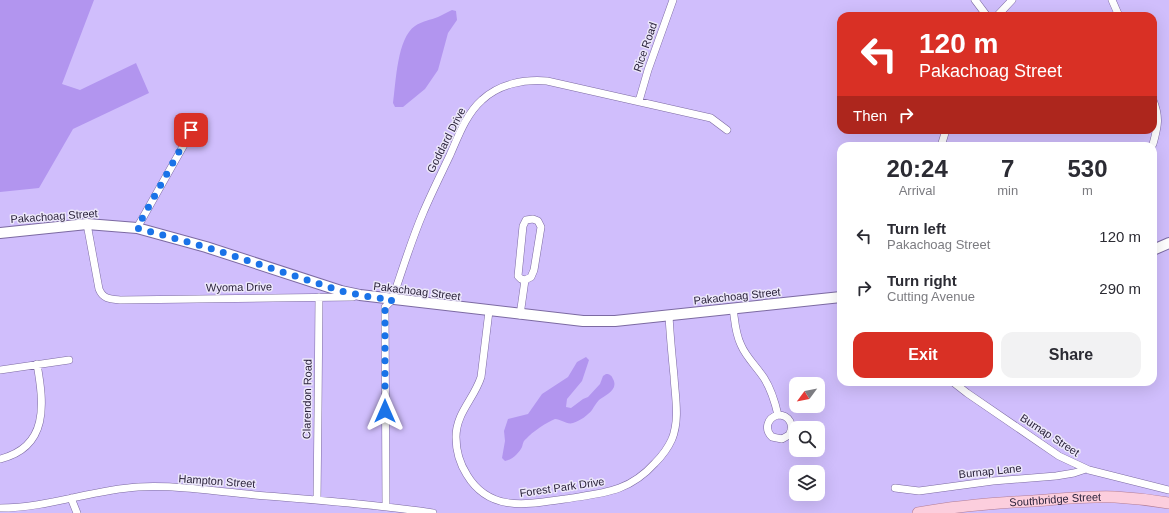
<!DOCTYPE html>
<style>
:root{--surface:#fff;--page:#f2f2f3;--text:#2b2b33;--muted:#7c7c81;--accent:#d93025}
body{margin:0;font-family:Helvetica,sans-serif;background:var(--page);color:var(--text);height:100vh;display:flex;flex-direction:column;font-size:15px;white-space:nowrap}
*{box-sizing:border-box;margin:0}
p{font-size:13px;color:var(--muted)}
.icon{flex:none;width:22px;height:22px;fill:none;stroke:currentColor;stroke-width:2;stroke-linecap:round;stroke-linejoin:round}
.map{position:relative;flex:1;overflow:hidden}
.details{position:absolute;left:837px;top:142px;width:320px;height:244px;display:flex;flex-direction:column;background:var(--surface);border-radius:12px;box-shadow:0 4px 16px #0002}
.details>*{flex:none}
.hud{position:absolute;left:837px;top:12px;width:320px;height:122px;border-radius:12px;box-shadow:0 4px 16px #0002;background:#d93025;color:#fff;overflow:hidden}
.needle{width:26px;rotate:238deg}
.tools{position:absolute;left:789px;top:377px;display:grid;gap:8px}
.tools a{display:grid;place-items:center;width:36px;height:36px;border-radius:8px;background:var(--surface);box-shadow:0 4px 16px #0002;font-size:20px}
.pin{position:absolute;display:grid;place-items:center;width:34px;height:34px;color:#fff;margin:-17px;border-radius:8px;box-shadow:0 2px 6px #0006}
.me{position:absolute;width:44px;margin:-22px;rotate:0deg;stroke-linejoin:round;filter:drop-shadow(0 0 3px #0008)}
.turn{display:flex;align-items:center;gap:14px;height:84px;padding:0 16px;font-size:18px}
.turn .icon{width:52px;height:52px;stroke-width:2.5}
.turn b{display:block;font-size:28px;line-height:34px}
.then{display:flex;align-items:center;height:38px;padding:0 16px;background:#0003;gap:8px;font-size:15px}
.eta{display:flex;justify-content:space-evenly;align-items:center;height:68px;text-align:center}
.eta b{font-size:24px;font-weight:800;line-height:28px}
.button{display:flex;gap:8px;margin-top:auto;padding:8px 16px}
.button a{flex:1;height:46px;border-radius:12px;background:var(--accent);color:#fff;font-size:16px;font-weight:800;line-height:46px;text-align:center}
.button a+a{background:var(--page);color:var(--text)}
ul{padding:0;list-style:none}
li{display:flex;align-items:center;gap:12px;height:52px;padding:0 16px}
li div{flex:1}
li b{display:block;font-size:15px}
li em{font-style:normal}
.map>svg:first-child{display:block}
.green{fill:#b295ef}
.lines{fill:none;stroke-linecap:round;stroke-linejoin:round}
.street-casing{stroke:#7c6aa2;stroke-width:8}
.secondary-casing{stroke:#7c6aa2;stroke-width:12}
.primary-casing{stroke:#b27d95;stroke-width:12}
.street{stroke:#fff;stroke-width:7}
.secondary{stroke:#fff;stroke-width:10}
.primary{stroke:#fccedd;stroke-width:11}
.route{stroke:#1a73e8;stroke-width:7;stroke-dasharray:0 12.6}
.labels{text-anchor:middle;stroke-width:3;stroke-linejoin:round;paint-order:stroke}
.street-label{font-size:11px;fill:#2b233b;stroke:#ece7fa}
</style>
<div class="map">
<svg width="1169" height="513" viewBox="0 0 1169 513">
<rect width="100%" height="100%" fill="#d0befc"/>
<path class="green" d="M0,0H94L62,84L80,90L136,63L149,93L73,129L39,188L0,192Z
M452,10L456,11L457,20L448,33L438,70L425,89L403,107H395L393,103C396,82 397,38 415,26C422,21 431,20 438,17C443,15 447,12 452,10Z
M586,357L589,360L582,381L567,399L566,407L571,408L583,399L588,397L600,384L603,376L606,374C610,374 612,376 613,379C619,390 605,395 599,400C596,403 594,407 592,410C588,415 580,421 573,423C567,425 561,419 555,419C547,422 532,432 526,439C523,441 523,444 522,447C519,453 512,460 505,461L502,458L505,441L504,431L508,419L528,414L542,394L568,377L577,362Z"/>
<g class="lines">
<g class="street-casing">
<path id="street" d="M975,0L987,16
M1112,0L1119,16
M997,16L1012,0
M1153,100C1160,117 1158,126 1153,144
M639,101L648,70L673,0
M941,146L946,130
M87,224L99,289C103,299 110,299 120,300L353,297
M137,228L198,120
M733,308C735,321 735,333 741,345C746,357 756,366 764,378C771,389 775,402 778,415C767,418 764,429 772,437L782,439L789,435C795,425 789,415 778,415
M489,311L481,377C474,399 456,413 456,437C456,450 460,464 467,475C490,513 528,504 565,499C602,493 628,493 655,463C662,456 668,448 672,439C680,419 675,396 674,376C672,356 670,336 669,315
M520,315L525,280L521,279L518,276L523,226L526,220L533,219L538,221L541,227L534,270L531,277L525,280
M0,370L69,360
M953,382L967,393L1059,456L1089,470L1169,490
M0,459C49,447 44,404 37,364
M895,488L919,491L993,481L1056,476L1074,473L1086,469
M71,498L77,513
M317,500L318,411L319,297
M386,507L385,307L392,300C402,271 411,241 423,213C431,194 441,174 450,155C458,137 466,114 482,100C499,84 524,79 547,81L711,118L727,130
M0,508C47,508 91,490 138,487C176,485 217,491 255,495C315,500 374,504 433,513"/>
</g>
<g class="secondary-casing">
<path id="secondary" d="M0,233L87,224L137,228L206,247L341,291L360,295L583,321H615L841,297
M1153,250L1169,243"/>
</g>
<g class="primary-casing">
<g id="primary">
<path id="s1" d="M918,513C956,506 994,503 1033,501C1060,499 1087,496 1115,497C1133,498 1151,500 1169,503"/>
</g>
</g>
<use href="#street" class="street"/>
<use href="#secondary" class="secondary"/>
<use href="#primary" class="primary"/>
</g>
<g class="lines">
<path class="route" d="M191,130L137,228L206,247L341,291L365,296L392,300L385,307V411"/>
</g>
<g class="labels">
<g class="street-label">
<text transform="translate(645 47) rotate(-71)" y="4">Rice Road</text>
<text transform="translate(446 140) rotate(-63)" y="4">Goddard Drive</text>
<text transform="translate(54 216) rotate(-4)" y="4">Pakachoag Street</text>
<text transform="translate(239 287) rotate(-1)" y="4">Wyoma Drive</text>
<text transform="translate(417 291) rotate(7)" y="4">Pakachoag Street</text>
<text transform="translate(737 296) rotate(-6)" y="4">Pakachoag Street</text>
<text transform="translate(307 399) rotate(-89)" y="4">Clarendon Road</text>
<text transform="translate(1050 435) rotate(33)" y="4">Burnap Street</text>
<text transform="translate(990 471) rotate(-6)" y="4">Burnap Lane</text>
<text transform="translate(217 481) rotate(4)" y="4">Hampton Street</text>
<text transform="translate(562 487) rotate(-8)" y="4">Forest Park Drive</text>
<text dy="4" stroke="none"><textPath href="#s1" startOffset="138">Southbridge Street</textPath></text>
</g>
</g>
</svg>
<div class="tools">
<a><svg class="needle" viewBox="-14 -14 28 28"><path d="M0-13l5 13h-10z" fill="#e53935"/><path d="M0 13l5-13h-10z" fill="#7c7c81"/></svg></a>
<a><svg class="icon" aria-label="search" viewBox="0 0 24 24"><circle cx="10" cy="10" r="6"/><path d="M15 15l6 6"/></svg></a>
<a><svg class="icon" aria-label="layers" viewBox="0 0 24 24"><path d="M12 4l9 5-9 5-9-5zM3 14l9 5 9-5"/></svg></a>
</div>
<div class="pin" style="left:191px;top:130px;background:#d93025"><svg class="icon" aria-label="arrive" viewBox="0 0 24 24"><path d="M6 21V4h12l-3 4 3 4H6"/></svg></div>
<svg class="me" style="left:385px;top:411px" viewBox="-20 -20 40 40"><path d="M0-17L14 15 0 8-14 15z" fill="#1a73e8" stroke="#fff" stroke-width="4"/></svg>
<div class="hud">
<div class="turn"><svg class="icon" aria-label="left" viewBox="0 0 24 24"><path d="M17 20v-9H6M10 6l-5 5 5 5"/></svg><div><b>120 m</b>Pakachoag Street</div></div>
<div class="then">Then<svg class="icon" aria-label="right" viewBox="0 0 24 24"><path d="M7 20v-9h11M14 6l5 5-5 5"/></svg></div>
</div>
<section class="details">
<div class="eta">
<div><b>20:24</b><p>Arrival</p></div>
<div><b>7</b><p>min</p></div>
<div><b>530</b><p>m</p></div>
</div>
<ul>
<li><svg class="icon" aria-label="left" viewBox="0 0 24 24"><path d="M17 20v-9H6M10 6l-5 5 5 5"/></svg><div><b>Turn left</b><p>Pakachoag Street</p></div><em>120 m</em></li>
<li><svg class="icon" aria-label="right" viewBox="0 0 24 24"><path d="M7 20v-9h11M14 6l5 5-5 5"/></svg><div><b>Turn right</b><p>Cutting Avenue</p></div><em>290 m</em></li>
</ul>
<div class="button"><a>Exit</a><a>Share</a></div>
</section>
</div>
